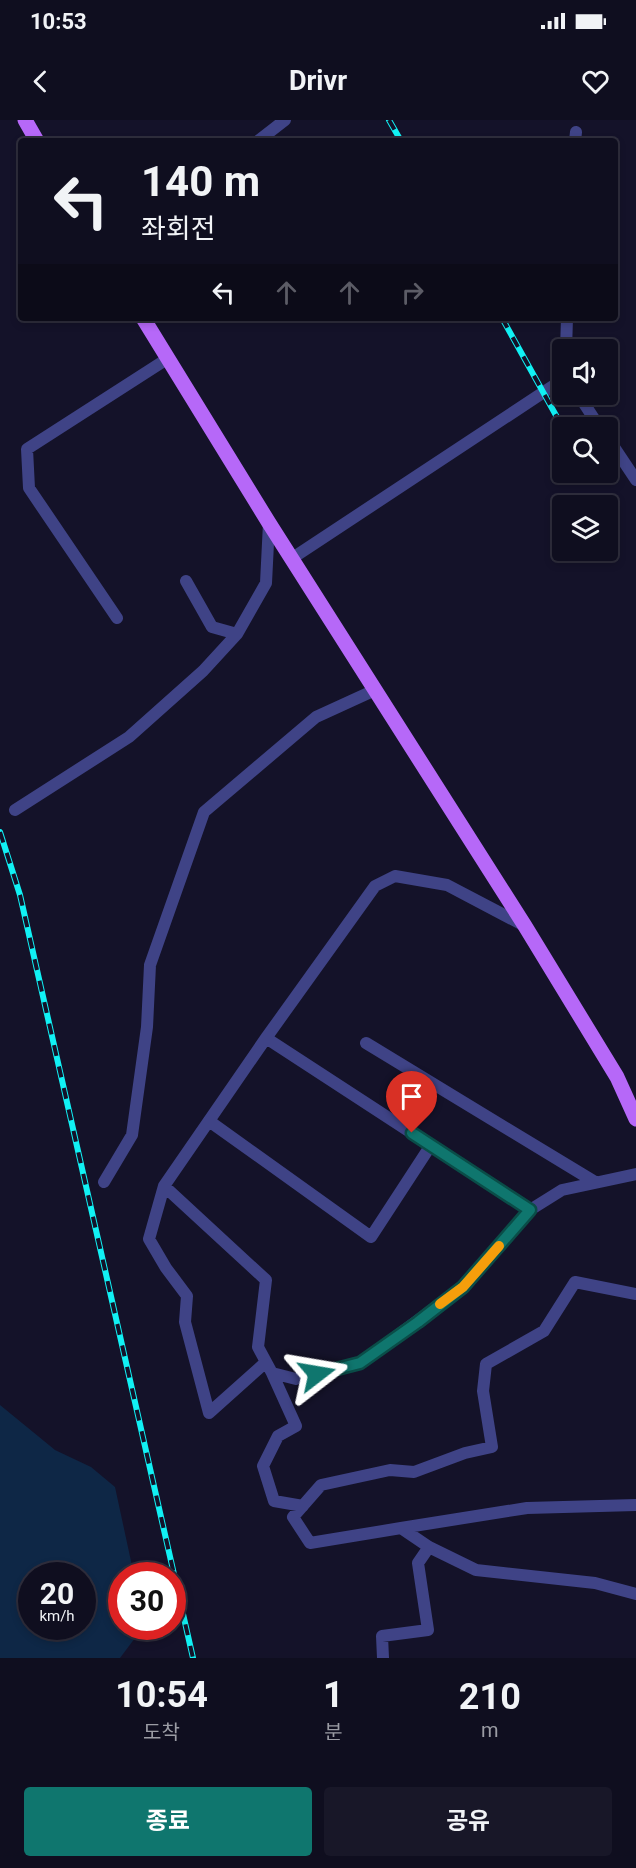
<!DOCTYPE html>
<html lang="ko">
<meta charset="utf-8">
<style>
:root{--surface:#0f0e1f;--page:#181728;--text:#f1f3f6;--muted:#9b9ca4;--line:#2f2e3d;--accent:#0f766e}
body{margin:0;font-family:Roboto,"Noto Sans KR",sans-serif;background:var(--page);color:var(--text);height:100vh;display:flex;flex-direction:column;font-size:22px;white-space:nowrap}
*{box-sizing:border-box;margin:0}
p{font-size:20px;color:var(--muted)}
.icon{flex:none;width:33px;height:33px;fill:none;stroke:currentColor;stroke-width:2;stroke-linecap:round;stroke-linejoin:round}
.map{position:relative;height:1538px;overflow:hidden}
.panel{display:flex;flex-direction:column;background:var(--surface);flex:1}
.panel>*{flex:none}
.top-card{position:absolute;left:18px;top:18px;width:600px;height:183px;border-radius:6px;box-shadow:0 3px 9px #0003,0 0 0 2px var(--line);background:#0f0e1f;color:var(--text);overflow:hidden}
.fabs{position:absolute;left:552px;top:219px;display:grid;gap:12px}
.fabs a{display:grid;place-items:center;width:66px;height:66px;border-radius:6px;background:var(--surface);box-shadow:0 3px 9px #0003,0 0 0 2px var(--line);font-size:30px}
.speed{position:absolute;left:18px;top:1442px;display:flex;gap:12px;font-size:30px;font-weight:700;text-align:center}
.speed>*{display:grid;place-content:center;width:78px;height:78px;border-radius:50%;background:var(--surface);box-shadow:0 3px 9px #0003,0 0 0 2px var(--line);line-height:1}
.speed small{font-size:15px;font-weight:400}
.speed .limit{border:9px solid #d22;background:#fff;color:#111}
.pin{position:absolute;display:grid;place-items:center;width:51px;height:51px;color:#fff;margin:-62px -26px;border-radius:50% 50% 50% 0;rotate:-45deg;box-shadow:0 0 6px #0007}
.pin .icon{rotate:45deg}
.me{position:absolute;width:66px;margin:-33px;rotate:76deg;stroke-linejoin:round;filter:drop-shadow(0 0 4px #0008)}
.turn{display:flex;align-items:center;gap:21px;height:126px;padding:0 24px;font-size:27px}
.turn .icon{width:78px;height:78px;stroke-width:2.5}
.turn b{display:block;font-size:42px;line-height:51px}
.lanes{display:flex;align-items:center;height:57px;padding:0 24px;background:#0003;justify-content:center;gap:30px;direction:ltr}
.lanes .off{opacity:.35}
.eta{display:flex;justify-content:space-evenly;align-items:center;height:102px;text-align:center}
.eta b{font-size:36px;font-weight:700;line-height:42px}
.primary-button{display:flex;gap:12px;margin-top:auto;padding:12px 24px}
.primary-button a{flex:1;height:69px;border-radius:6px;background:var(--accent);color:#fff;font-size:24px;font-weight:700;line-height:69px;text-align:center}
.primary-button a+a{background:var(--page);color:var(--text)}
.status{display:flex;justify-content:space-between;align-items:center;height:42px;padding:0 30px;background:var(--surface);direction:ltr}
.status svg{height:16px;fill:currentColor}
header{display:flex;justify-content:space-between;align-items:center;height:78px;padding:0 24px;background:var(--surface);font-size:27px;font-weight:700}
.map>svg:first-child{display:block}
.water{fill:#0e2746;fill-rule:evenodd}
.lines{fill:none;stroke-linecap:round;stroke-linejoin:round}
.minor{stroke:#3f4386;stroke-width:12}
.major{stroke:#b668f8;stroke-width:15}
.rail-casing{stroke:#11f1f4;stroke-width:6}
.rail{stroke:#141229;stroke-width:4;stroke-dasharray:11;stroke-linecap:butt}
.route-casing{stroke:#0a4d48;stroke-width:15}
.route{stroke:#0f766e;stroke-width:10}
.slow{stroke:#f59e0b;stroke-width:10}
</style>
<div class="status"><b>10:53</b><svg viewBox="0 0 49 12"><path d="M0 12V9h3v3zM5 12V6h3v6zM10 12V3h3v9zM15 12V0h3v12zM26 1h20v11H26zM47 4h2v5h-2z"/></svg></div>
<header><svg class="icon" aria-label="back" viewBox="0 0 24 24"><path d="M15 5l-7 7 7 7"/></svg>Drivr<svg class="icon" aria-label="heart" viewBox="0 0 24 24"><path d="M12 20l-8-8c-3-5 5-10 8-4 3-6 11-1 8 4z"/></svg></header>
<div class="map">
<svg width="636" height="1538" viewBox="0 0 636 1538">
<rect width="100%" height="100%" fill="#141229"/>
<path class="water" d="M0,1285L55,1330L91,1347L115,1367L134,1455H122V1506H144L120,1538H0ZM32,1455H82V1506H32Z"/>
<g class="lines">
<path class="minor" d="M258,21L285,0
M575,21L576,12
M566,230L567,198
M578,274L600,308
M608,318L636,360
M291,439L556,264L562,257
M186,461L212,507L237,514
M117,498L29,368L27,329L167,239
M15,690L129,617L203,551L237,514L266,463L269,403
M266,918L530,1090
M366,923L595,1062
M209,1001L371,1117L431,1025
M104,1062L132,1015L147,907L150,845L204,692L316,597L375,570
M164,1066L266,1160L258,1227L272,1253L296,1259L360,1243L463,1167L530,1090L562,1070L636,1054
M636,1174L575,1162L544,1211L486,1244L483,1271L492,1327L465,1333L414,1352L390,1350L321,1365L293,1397L310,1423L401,1408L429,1427L476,1450L595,1463L636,1474
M266,1242L209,1293L185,1202L187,1176L166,1148L149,1119L164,1066L266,918L375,766L395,756L447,765L525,806
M272,1253L296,1306L278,1316L263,1346L274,1381L303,1386
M401,1408L527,1388L636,1385
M383,1538L382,1516L428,1510L418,1443L429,1427"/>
<path class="major" d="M25,0L37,21
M143,198L269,403L525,806L617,957L636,999"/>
<g class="rail-casing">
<path id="rail" d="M389,0L401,21
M502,198L563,308
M0,712L20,775L193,1538"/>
</g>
<use href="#rail" class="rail"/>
</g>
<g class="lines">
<g class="route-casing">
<path id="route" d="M317,1254L360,1243L418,1202L463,1167L530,1090L412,1013"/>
</g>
<use href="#route" class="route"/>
<path class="slow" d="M440,1184L463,1167L499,1126"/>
</g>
</svg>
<div class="fabs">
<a><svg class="icon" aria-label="sound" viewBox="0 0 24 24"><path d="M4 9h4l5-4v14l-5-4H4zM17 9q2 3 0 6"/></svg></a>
<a><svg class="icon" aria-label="search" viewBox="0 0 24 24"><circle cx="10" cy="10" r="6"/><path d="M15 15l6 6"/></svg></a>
<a><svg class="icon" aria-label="layers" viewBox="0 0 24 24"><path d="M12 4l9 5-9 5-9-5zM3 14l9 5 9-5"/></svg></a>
</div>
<div class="speed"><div>20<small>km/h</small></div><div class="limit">30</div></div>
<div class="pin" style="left:412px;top:1013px;background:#d93025"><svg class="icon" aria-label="arrive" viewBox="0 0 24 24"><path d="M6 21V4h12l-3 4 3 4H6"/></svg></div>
<svg class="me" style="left:317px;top:1254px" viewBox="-20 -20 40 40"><path d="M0-17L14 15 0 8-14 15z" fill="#0f766e" stroke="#fff" stroke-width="4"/></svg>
<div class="top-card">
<div class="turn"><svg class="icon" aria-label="left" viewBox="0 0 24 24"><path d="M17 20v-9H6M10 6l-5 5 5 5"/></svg><div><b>140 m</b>좌회전</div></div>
<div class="lanes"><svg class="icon" aria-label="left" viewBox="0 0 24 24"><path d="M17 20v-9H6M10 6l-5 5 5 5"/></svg><svg class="icon off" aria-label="ahead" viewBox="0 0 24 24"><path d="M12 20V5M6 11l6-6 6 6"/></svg><svg class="icon off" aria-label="ahead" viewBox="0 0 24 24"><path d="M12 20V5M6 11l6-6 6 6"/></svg><svg class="icon off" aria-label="right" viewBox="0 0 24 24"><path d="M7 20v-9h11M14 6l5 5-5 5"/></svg></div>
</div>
</div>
<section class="panel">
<div class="eta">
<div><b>10:54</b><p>도착</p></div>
<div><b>1</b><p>분</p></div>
<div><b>210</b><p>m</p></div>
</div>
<div class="primary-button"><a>종료</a><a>공유</a></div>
</section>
